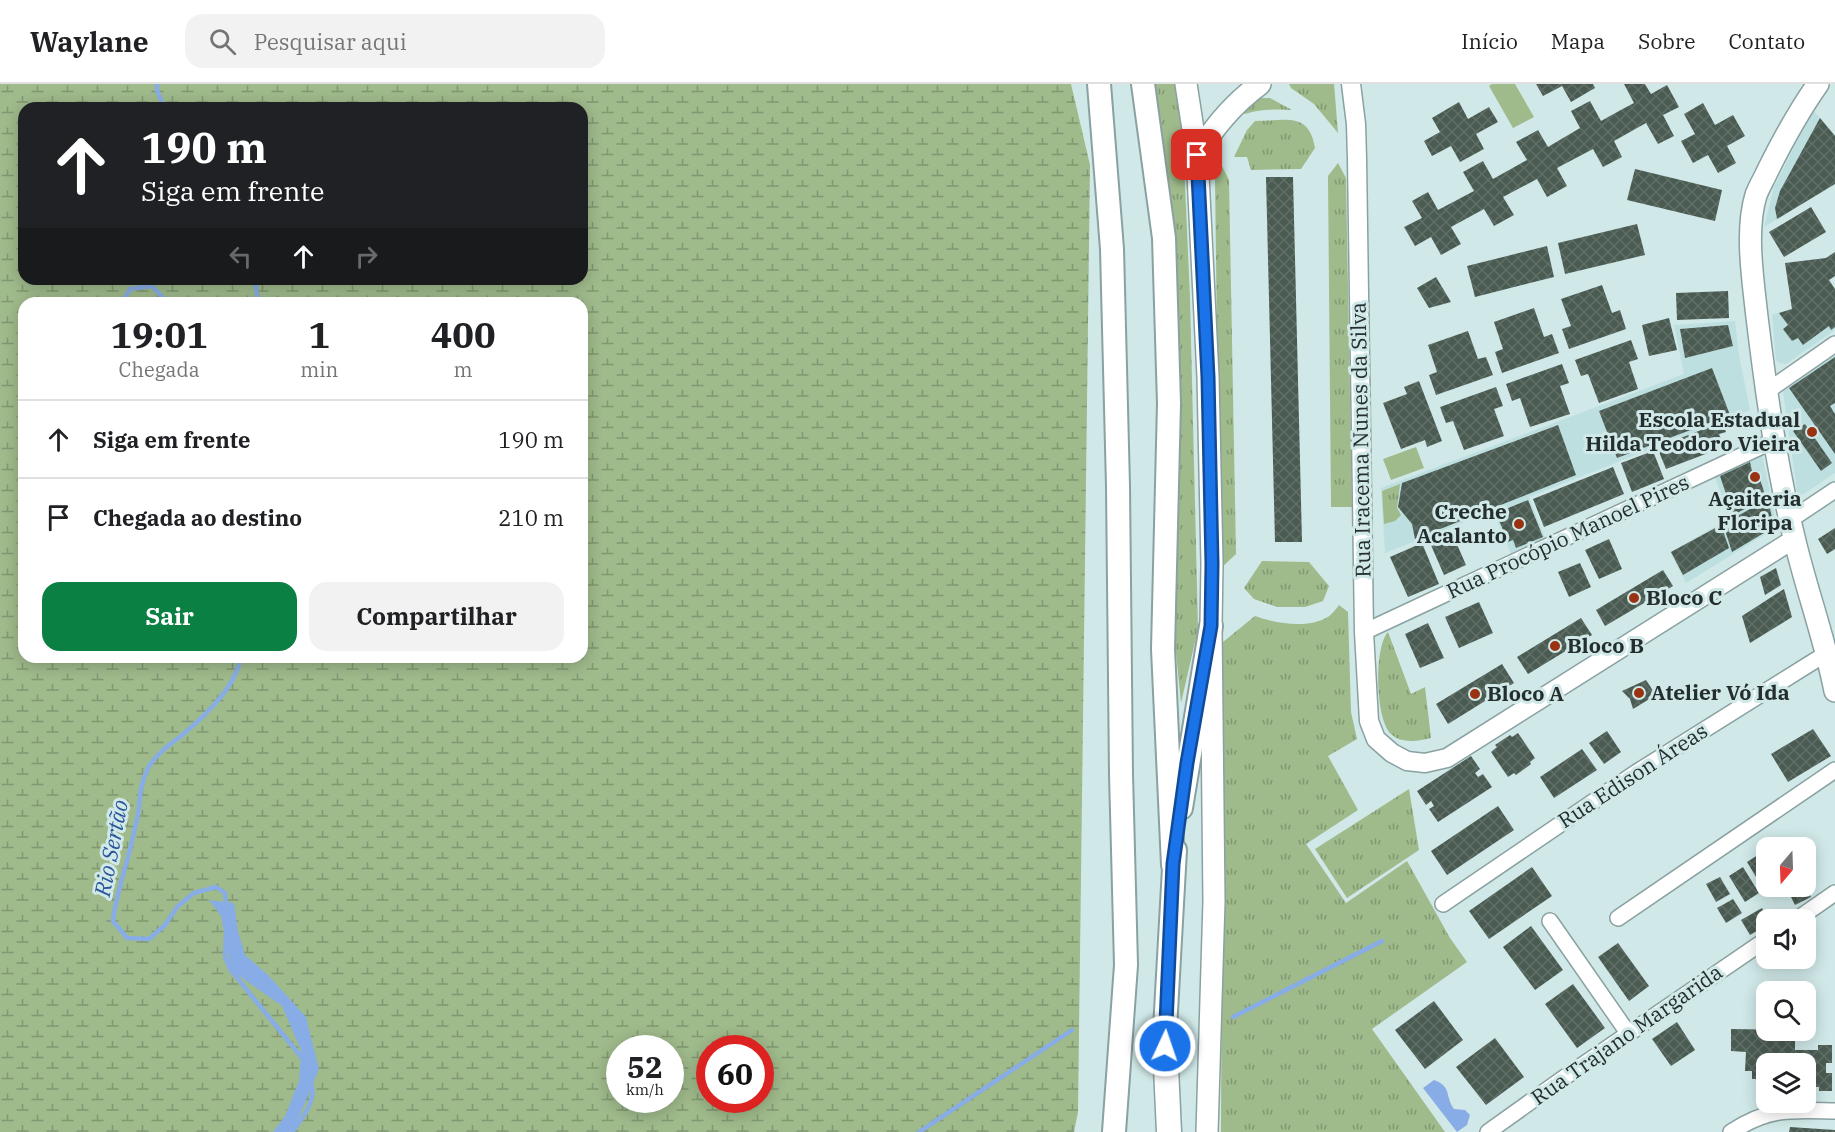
<!DOCTYPE html>
<html lang="pt">
<meta charset="utf-8">
<style>
:root{--surface:#fff;--page:#f2f2f2;--text:#202124;--muted:#757577;--line:#e0e0e0;--accent:#0b8043}
body{margin:0;font-family:"IBM Plex Serif",serif;background:var(--page);color:var(--text);height:100vh;display:flex;flex-direction:column;font-size:22px;white-space:nowrap}
*{box-sizing:border-box;margin:0}
p{font-size:20px;color:var(--muted)}
.icon{flex:none;width:33px;height:33px;fill:none;stroke:currentColor;stroke-width:2;stroke-linecap:round;stroke-linejoin:round}
.map{position:relative;flex:1;overflow:hidden}
.side{position:absolute;left:18px;top:213px;width:570px;height:366px;display:flex;flex-direction:column;background:var(--surface);border-radius:18px;box-shadow:0 3px 15px #0003}
.side>*{flex:none}
.banner{position:absolute;left:18px;top:18px;width:570px;height:183px;border-radius:18px;box-shadow:0 3px 15px #0003;background:#202124;color:#fff;overflow:hidden}
.needle{width:39px;rotate:199deg}
.controls{position:absolute;left:1756px;top:753px;display:grid;gap:12px}
.controls a{display:grid;place-items:center;width:60px;height:60px;border-radius:12px;background:var(--surface);box-shadow:0 3px 15px #0003;font-size:30px}
.speed{position:absolute;left:606px;top:951px;display:flex;gap:12px;font-size:30px;font-weight:700;text-align:center}
.speed>*{display:grid;place-content:center;width:78px;height:78px;border-radius:50%;background:var(--surface);box-shadow:0 3px 15px #0003;line-height:1}
.speed small{font-size:15px;font-weight:400}
.speed .limit{border:9px solid #d22;background:#fff;color:#111}
.pin{position:absolute;display:grid;place-items:center;width:51px;height:51px;color:#fff;margin:-26px;border-radius:12px;box-shadow:0 3px 9px #0006}
.me{position:absolute;width:66px;margin:-33px;rotate:3deg;stroke-linejoin:round;filter:drop-shadow(0 0 4px #0008)}
.turn{display:flex;align-items:center;gap:21px;height:126px;padding:0 24px;font-size:27px}
.turn .icon{width:78px;height:78px;stroke-width:2.5}
.turn b{display:block;font-size:42px;line-height:51px}
.lanes{display:flex;align-items:center;height:57px;padding:0 24px;background:#0003;justify-content:center;gap:30px;direction:ltr}
.lanes .off{opacity:.35}
.eta{display:flex;justify-content:space-evenly;align-items:center;height:102px;text-align:center}
.eta b{font-size:36px;font-weight:700;line-height:42px}
.primary-button{display:flex;gap:12px;margin-top:auto;padding:12px 24px}
.primary-button a{flex:1;height:69px;border-radius:18px;background:var(--accent);color:#fff;font-size:24px;font-weight:700;line-height:69px;text-align:center}
.primary-button a+a{background:var(--page);color:var(--text)}
ul{padding:0;list-style:none}
li{display:flex;align-items:center;gap:18px;height:78px;padding:0 24px;border-top:2px solid var(--line)}
li div{flex:1}
li b{display:block;font-size:22px}
li em{font-style:normal}
header{display:flex;align-items:center;gap:36px;box-sizing:border-box;height:84px;padding:0 30px;background:var(--surface);border-bottom:2px solid var(--line)}
header strong{font-size:28px}
nav{display:flex;gap:33px;margin-inline-start:auto;font-size:21px}
.search{width:420px;height:54px;background:var(--page);display:flex;align-items:center;gap:15px;box-sizing:border-box;padding:0 21px;border-radius:18px;color:var(--muted);font-size:22px}
.map>svg:first-child{display:block}
.built{fill:#bddfdf}
.grass{fill:url(#grass-tufts)}
.wetland{fill:url(#wetland-marsh);fill-rule:evenodd}
.pitch{fill:#9fba8b}
.water{fill:#88ade6}
.lines{fill:none;stroke-linecap:round;stroke-linejoin:round}
.stream{stroke:#88ade6;stroke-width:4.5}
.building{fill:url(#building-cross-hatch)}
.minor-casing{stroke:#8aa1a1;stroke-width:18}
.tertiary-casing{stroke:#8aa1a1;stroke-width:21}
.secondary-casing{stroke:#8aa1a1;stroke-width:24}
.primary-casing{stroke:#8aa1a1;stroke-width:26}
.trunk-casing{stroke:#8aa1a1;stroke-width:27}
.minor{stroke:#fff;stroke-width:15}
.tertiary{stroke:#fff;stroke-width:18}
.secondary{stroke:#fff;stroke-width:21}
.primary{stroke:#fff;stroke-width:22}
.trunk{stroke:#fff;stroke-width:24}
.route-casing{stroke:#114b97;stroke-width:15}
.route{stroke:#1a73e8;stroke-width:10}
.poi-dot{fill:#993210;stroke:#d0e8e8;stroke-width:2}
.labels{text-anchor:middle;stroke-width:6;stroke-linejoin:round;paint-order:stroke}
.poi-label{font-size:21px;font-weight:bold;fill:#252e2e;stroke:#d0e8e8;text-anchor:start}
.street-label{font-size:21px;fill:#252e2e;stroke:#d0e8e8}
.water-label{font-size:22px;font-style:italic;fill:#285499;stroke:#d0e8e8}
</style>
<header>
<strong>Waylane</strong>
<div class="search"><svg class="icon" aria-label="search" viewBox="0 0 24 24"><circle cx="10" cy="10" r="6"/><path d="M15 15l6 6"/></svg>Pesquisar aqui</div>
<nav><a>Início</a><a>Mapa</a><a>Sobre</a><a>Contato</a></nav>
</header>
<div class="map">
<svg width="1835" height="1048" viewBox="0 0 1835 1048">
<defs>
<pattern id="grass-tufts" width="24" height="20" patternUnits="userSpaceOnUse" patternTransform="scale(1.5)"><rect width="24" height="20" fill="#9fba8b"/><path d="M3 7l-1-3M5 7V3M7 7l1-3M15 17l-1-3M17 17v-4M19 17l1-3" fill="none" stroke="#819872"/></pattern>
<pattern id="wetland-marsh" width="20" height="14" patternUnits="userSpaceOnUse" patternTransform="scale(1.5)"><rect width="20" height="14" fill="#9fba8b"/><path d="M1 5h8M5 5V1M11 12h8M15 12V8" fill="none" stroke="#819872"/></pattern>
<pattern id="building-cross-hatch" width="8" height="8" patternUnits="userSpaceOnUse" patternTransform="scale(1.5)"><rect width="8" height="8" fill="#4a5b52"/><path d="M0 0l8 8M0 8l8-8" fill="none" stroke="#616f68"/></pattern>
</defs>
<rect width="100%" height="100%" fill="#d0e8e8"/>
<path class="built" d="M1813,26L1835,51V100L1764,143L1774,103Z
M1835,210V246L1786,280L1779,279L1776,276L1772,231Z
M1735,237L1739,271L1750,326L1529,413L1545,454L1511,470L1493,427L1385,469L1381,404L1684,290L1674,241Z
M1835,270V389L1798,414L1783,307Z
M1762,370L1777,443L1686,499L1670,468L1729,435L1715,393Z"/>
<path class="grass" d="M1151,0H1176L1183,55L1190,214L1198,545L1181,619L1171,518Z
M1289,0H1334L1338,49L1314,20L1291,4Z
M1256,14H1270L1292,26C1275,25 1261,25 1245,30L1241,27Z
M1255,37C1285,37 1309,27 1315,64L1301,85L1251,86L1247,73H1234L1247,46Z
M1218,74L1229,96L1236,470L1220,485L1215,94Z
M1338,79L1346,94L1352,423H1331L1328,92Z
M1400,400L1397,424L1401,431L1395,437L1384,440L1382,407Z
M1262,477L1309,478L1329,502L1323,517L1305,523H1277L1254,515L1244,504Z
M1339,521L1348,528L1351,628L1357,655L1328,672L1358,726L1306,760L1346,819L1407,777L1450,854L1467,878L1372,945L1445,1048H1221L1223,558L1255,532C1274,539 1306,545 1326,534C1331,532 1336,525 1339,521Z
M1388,548L1411,610L1425,603L1431,654C1419,657 1401,660 1391,650C1375,635 1374,563 1388,548Z
M1409,705L1419,766L1347,814L1315,765Z"/>
<path class="wetland" d="M0,0H1071L1090,81L1078,1028L1074,1048H0ZM24,24H582V195H24ZM24,219H582V573H24ZM620,964H670V1016H620ZM710,964H760V1016H710Z"/>
<path class="pitch" d="M1492,0H1515L1534,33L1513,44L1489,2Z
M1416,363L1424,384L1391,396L1383,375Z"/>
<path class="water" d="M209,816L234,819L238,847L245,871L268,891L306,933L319,985L293,1048H273L285,1032L299,997L301,966L282,922L231,886L221,832Z
M1434,996C1452,1002 1445,1013 1454,1025L1465,1026L1470,1031L1467,1041L1457,1048L1423,1004Z"/>
<g class="lines">
<path class="stream" d="M157,0V6L164,24
M255,195L258,219
M122,219L130,205L152,202L168,219
M226,823L225,809L216,803L194,809L177,823L165,841L149,855L127,854L113,837C116,810 125,787 131,761C134,749 137,737 139,724C140,710 141,698 148,684C156,670 168,662 181,652C205,632 235,604 241,573
M226,850L225,873L230,885L302,974
M1233,933L1382,857
M292,1048C302,1035 317,1016 311,999
M919,1048L1072,946"/>
</g>
<path class="building" d="M1536,0H1593L1595,4L1571,18L1562,2L1543,12Z
M1624,0H1645L1651,10L1667,1L1679,23L1663,31L1674,52L1658,60L1646,39L1614,57L1622,73L1603,83L1593,65L1557,84L1567,102L1547,113L1537,95L1503,113L1514,131L1494,142L1484,125L1451,143L1461,160L1441,171L1431,153L1415,162L1404,143L1422,134L1412,117L1428,108L1438,126L1474,107L1463,88L1483,77L1493,95L1527,76L1516,58L1538,46L1548,63L1580,44L1571,27L1590,17L1601,37L1619,27L1634,19Z
M1459,18L1468,35L1489,23L1498,38L1476,50L1484,65L1460,78L1451,62L1432,72L1424,57L1440,48L1432,34Z
M1703,19L1715,41L1733,31L1745,52L1727,62L1736,79L1718,89L1708,71L1693,79L1681,57L1695,50L1684,30Z
M1820,34L1835,52V100L1777,135L1775,124L1780,107Z
M1635,85L1722,106L1715,137L1627,116Z
M1266,93H1293L1302,458H1275Z
M1811,123L1826,148L1784,173L1769,148Z
M1637,140L1645,171L1565,190L1558,159Z
M1547,162L1554,193L1475,213L1467,182Z
M1835,168V192L1829,196L1835,205V243L1831,246L1829,242L1803,261L1798,254L1792,257L1783,245L1788,241L1779,229L1792,225L1785,179L1826,174Z
M1436,193L1451,218L1429,224L1417,204Z
M1602,201L1612,229L1620,226L1626,245L1569,265L1562,245L1571,242L1561,215Z
M1728,207L1729,234L1677,236L1676,209Z
M1534,224L1544,253L1552,250L1559,269L1502,289L1495,268L1503,265L1494,238Z
M1669,234L1677,266L1649,272L1642,241Z
M1728,241L1733,262L1685,274L1680,245Z
M1468,247L1478,275L1486,273L1493,291L1436,311L1429,291L1437,288L1428,261Z
M1631,256L1638,275L1629,278L1638,305L1599,319L1588,290L1581,292L1575,276Z
M1835,273V319L1830,322L1835,330V370L1789,304Z
M1562,280L1569,299L1560,302L1570,330L1530,343L1520,314L1512,317L1506,300Z
M1712,284L1730,331L1617,374L1599,327Z
M1419,297L1442,357L1427,363L1425,356L1401,365L1383,319L1407,310L1404,303Z
M1496,303L1503,322L1494,325L1504,352L1464,366L1453,337L1446,339L1440,323Z
M1722,338L1726,348L1719,350L1724,363L1666,385L1657,363Z
M1805,340L1832,379L1821,387L1793,347Z
M1558,341L1576,391L1415,455L1412,440L1398,423L1402,399Z
M1653,367L1664,395L1632,408L1621,379Z
M1750,378L1752,387L1757,386L1766,414L1733,431L1720,392Z
M1613,383L1624,410L1544,443L1533,415Z
M1768,415L1774,443L1732,468L1723,440Z
M1528,416L1543,453L1516,464L1513,456L1508,458L1496,429Z
M1721,441L1729,464L1683,491L1671,468Z
M1835,444V465L1827,470L1818,455Z
M1452,449L1466,481L1444,491L1430,459Z
M1609,455L1622,485L1599,495L1585,466Z
M1422,459L1439,500L1408,513L1390,473Z
M1580,479L1591,503L1569,513L1558,488Z
M1776,484L1781,501L1765,511L1760,493Z
M1663,486L1673,502L1605,542L1596,526Z
M1784,505L1792,533L1750,559L1742,532Z
M1479,518L1493,549L1459,564L1445,533Z
M1581,534L1592,551L1528,590L1517,573Z
M1428,539L1444,574L1420,584L1405,550Z
M1502,580L1514,599L1448,640L1436,620Z
M1646,596L1656,611L1633,625L1630,615L1622,607Z
M1813,645L1831,672L1788,698L1771,670Z
M1607,647L1621,668L1604,680L1589,659Z
M1518,649L1535,674L1530,678L1531,680L1516,691L1514,689L1508,693L1491,668L1497,663L1495,661L1510,651L1512,653Z
M1582,665L1597,686L1554,714L1540,693Z
M1471,672L1480,685L1475,689L1478,693L1483,690L1492,703L1438,738L1429,725L1434,722L1431,717L1426,721L1417,707Z
M1498,722L1514,746L1447,791L1431,767Z
M1764,767L1767,772V802H1771L1764,806L1747,778Z
M1532,783L1552,812L1489,855L1469,827Z
M1743,783L1759,809L1745,818L1729,792Z
M1720,793L1730,810L1716,818L1706,800Z
M1798,802H1805L1811,813L1795,821L1788,807Z
M1733,815L1742,829L1726,839L1717,824Z
M1762,824L1769,836H1767V841L1750,851L1741,836Z
M1531,842L1563,886L1535,906L1503,863Z
M1618,859L1649,902L1629,917L1598,873Z
M1573,900L1605,944L1577,964L1545,920Z
M1434,917L1463,956L1425,985L1395,946Z
M1677,938L1695,966L1671,982L1652,955Z
M1731,945L1795,946V966H1818V961H1832V979H1826V989H1832V1007H1819V1003H1808V1006H1806V980H1767L1766,995H1752V987H1745L1746,968L1731,967Z
M1495,954L1524,993L1486,1021L1456,983Z
M1790,1043L1835,1046V1048H1789Z"/>
<g class="lines">
<g class="minor-casing">
<path id="minor" d="M1766,308L1835,260
M1790,436L1835,406
M1364,548L1773,357
M1443,820L1637,688L1827,569
M1618,834L1835,686
M1796,836L1835,809
M1550,837L1628,949
M1488,1048L1565,993L1767,855
M1731,1048C1770,1023 1790,1026 1835,1027"/>
</g>
<g class="tertiary-casing">
<path id="tertiary" d="M1351,0L1356,40L1357,75L1364,548L1369,637L1376,655L1392,669L1407,677L1425,679L1447,674L1794,455"/>
</g>
<g class="secondary-casing">
<path id="secondary" d="M1186,0L1197,71L1208,293L1212,480L1211,542L1214,817L1207,1048
M1818,0C1798,28 1783,56 1768,86C1764,95 1759,103 1756,111C1745,147 1753,196 1757,233C1766,307 1776,380 1794,453C1806,505 1825,555 1835,607
M1197,71C1214,42 1233,20 1260,0"/>
</g>
<g class="primary-casing">
<path id="primary" d="M1099,0L1112,165L1118,402L1121,690L1126,881L1114,1048
M1143,0L1164,154L1169,319L1163,565L1173,781
M1181,724L1211,542
M1163,981L1175,766"/>
</g>
<g class="trunk-casing">
<path id="trunk" d="M1165,962L1169,1048"/>
</g>
<use href="#minor" class="minor"/>
<use href="#tertiary" class="tertiary"/>
<use href="#secondary" class="secondary"/>
<use href="#primary" class="primary"/>
<use href="#trunk" class="trunk"/>
</g>
<g class="lines">
<g class="route-casing">
<path id="route" d="M1165,962L1173,780L1187,679L1211,542L1212,480L1208,293L1197,71"/>
</g>
<use href="#route" class="route"/>
</g>
<g class="poi-dot">
<circle cx="1812" cy="348" r="6"/>
<circle cx="1755" cy="393" r="6"/>
<circle cx="1519" cy="440" r="6"/>
<circle cx="1634" cy="514" r="6"/>
<circle cx="1555" cy="562" r="6"/>
<circle cx="1639" cy="609" r="6"/>
<circle cx="1475" cy="610" r="6"/>
</g>
<g class="labels">
<g class="poi-label">
<text x="1800" y="343" text-anchor="end">Escola Estadual<tspan x="1800" dy="24">Hilda Teodoro Vieira</tspan></text>
<text x="1755" y="422" text-anchor="middle">Açaiteria<tspan x="1755" dy="24">Floripa</tspan></text>
<text x="1507" y="435" text-anchor="end">Creche<tspan x="1507" dy="24">Acalanto</tspan></text>
<text x="1646" y="521">Bloco C</text>
<text x="1567" y="569">Bloco B</text>
<text x="1651" y="616">Atelier Vó Ida</text>
<text x="1487" y="617">Bloco A</text>
</g>
<g class="street-label">
<text transform="translate(1361 356) rotate(-91)" y="7">Rua Iracema Nunes da Silva</text>
<text transform="translate(1568 453) rotate(-25)" y="7">Rua Procópio Manoel Pires</text>
<text transform="translate(1633 692) rotate(-33)" y="7">Rua Edison Áreas</text>
<text transform="translate(1627 951) rotate(-35)" y="7">Rua Trajano Margarida</text>
</g>
<g class="water-label">
<text transform="translate(111 764) rotate(-79)" y="8">Rio Sertão</text>
</g>
</g>
</svg>
<div class="controls">
<a><svg class="needle" viewBox="-14 -14 28 28"><path d="M0-13l5 13h-10z" fill="#e53935"/><path d="M0 13l5-13h-10z" fill="#757577"/></svg></a>
<a><svg class="icon" aria-label="sound" viewBox="0 0 24 24"><path d="M4 9h4l5-4v14l-5-4H4zM17 9q2 3 0 6"/></svg></a>
<a><svg class="icon" aria-label="search" viewBox="0 0 24 24"><circle cx="10" cy="10" r="6"/><path d="M15 15l6 6"/></svg></a>
<a><svg class="icon" aria-label="layers" viewBox="0 0 24 24"><path d="M12 4l9 5-9 5-9-5zM3 14l9 5 9-5"/></svg></a>
</div>
<div class="speed"><div>52<small>km/h</small></div><div class="limit">60</div></div>
<div class="pin" style="left:1197px;top:71px;background:#d93025"><svg class="icon" aria-label="arrive" viewBox="0 0 24 24"><path d="M6 21V4h12l-3 4 3 4H6"/></svg></div>
<svg class="me" style="left:1165px;top:962px" viewBox="-20 -20 40 40"><circle r="17" fill="#1a73e8" stroke="#fff" stroke-width="3"/><path d="M0-11L8 9 0 5-8 9z" fill="#fff"/></svg>
<div class="banner">
<div class="turn"><svg class="icon" aria-label="ahead" viewBox="0 0 24 24"><path d="M12 20V5M6 11l6-6 6 6"/></svg><div><b>190 m</b>Siga em frente</div></div>
<div class="lanes"><svg class="icon off" aria-label="left" viewBox="0 0 24 24"><path d="M17 20v-9H6M10 6l-5 5 5 5"/></svg><svg class="icon" aria-label="ahead" viewBox="0 0 24 24"><path d="M12 20V5M6 11l6-6 6 6"/></svg><svg class="icon off" aria-label="right" viewBox="0 0 24 24"><path d="M7 20v-9h11M14 6l5 5-5 5"/></svg></div>
</div>
<section class="side">
<div class="eta">
<div><b>19:01</b><p>Chegada</p></div>
<div><b>1</b><p>min</p></div>
<div><b>400</b><p>m</p></div>
</div>
<ul>
<li><svg class="icon" aria-label="ahead" viewBox="0 0 24 24"><path d="M12 20V5M6 11l6-6 6 6"/></svg><div><b>Siga em frente</b></div><em>190 m</em></li>
<li><svg class="icon" aria-label="arrive" viewBox="0 0 24 24"><path d="M6 21V4h12l-3 4 3 4H6"/></svg><div><b>Chegada ao destino</b></div><em>210 m</em></li>
</ul>
<div class="primary-button"><a>Sair</a><a>Compartilhar</a></div>
</section>
</div>
